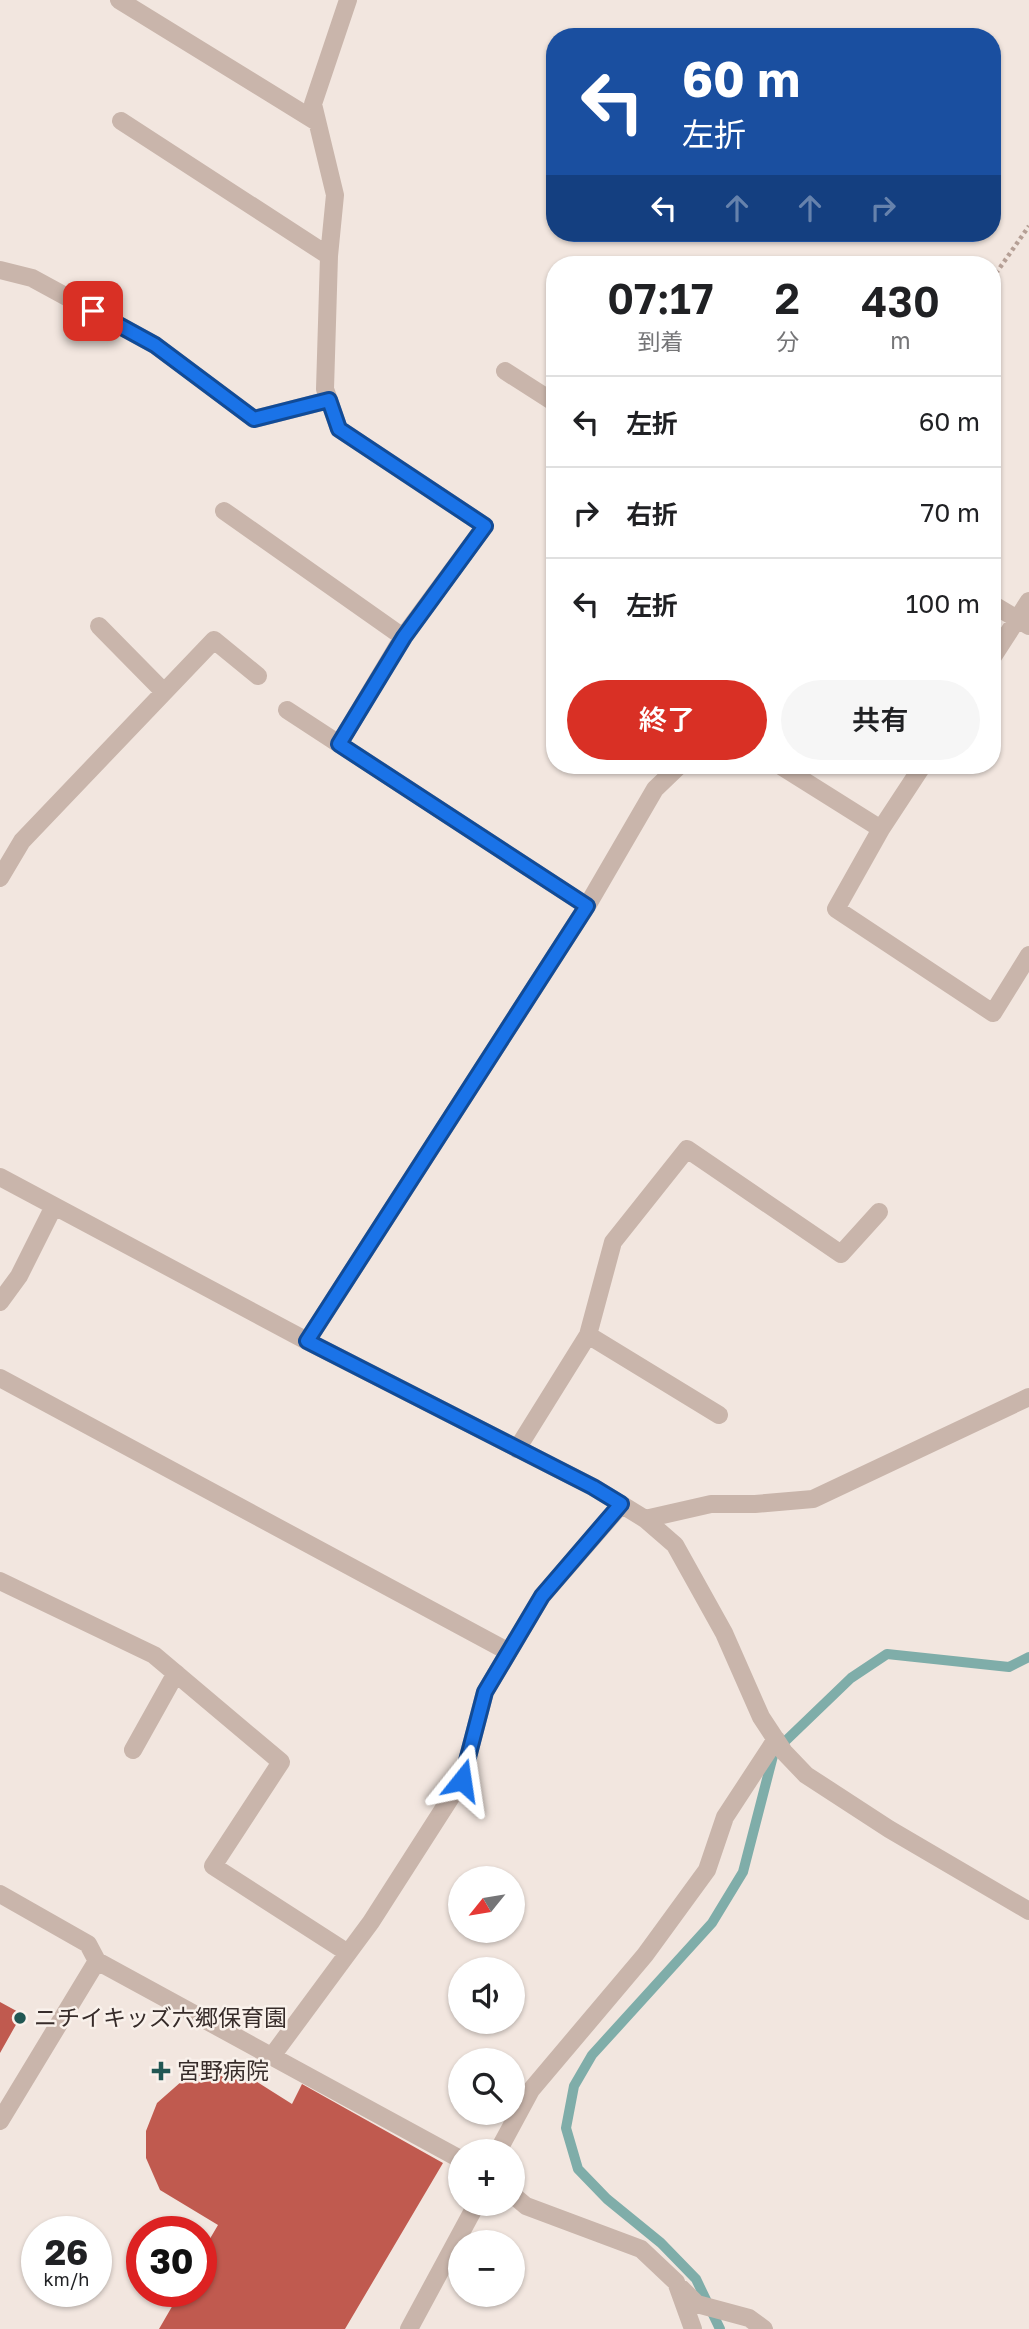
<!DOCTYPE html>
<html lang="ja">
<meta charset="utf-8">
<style>
:root{--surface:#fff;--page:#f6f6f6;--text:#202124;--muted:#757577;--line:#e0e0e0;--accent:#d93025}
body{margin:0;font-family:"Golos Text","Noto Sans JP",sans-serif;background:var(--page);color:var(--text);height:100vh;display:flex;flex-direction:column;font-size:26px;white-space:nowrap}
*{box-sizing:border-box;margin:0}
p{font-size:23px;color:var(--muted)}
.icon{flex:none;width:38px;height:38px;fill:none;stroke:currentColor;stroke-width:2;stroke-linecap:round;stroke-linejoin:round}
.map{position:relative;flex:1;overflow:hidden}
.panel{position:absolute;left:546px;top:256px;width:455px;height:518px;display:flex;flex-direction:column;background:var(--surface);border-radius:28px;box-shadow:0 2px 5px #0004}
.panel>*{flex:none}
.hud{position:absolute;left:546px;top:28px;width:455px;height:214px;border-radius:28px;box-shadow:0 2px 5px #0004;background:#1a4fa0;color:#fff;overflow:hidden}
.needle{width:46px;rotate:240deg}
.controls{position:absolute;left:448px;top:1866px;display:grid;gap:14px}
.controls a{display:grid;place-items:center;width:77px;height:77px;border-radius:50%;background:var(--surface);box-shadow:0 2px 5px #0004;font-size:35px}
.speed{position:absolute;left:21px;top:2216px;display:flex;gap:14px;font-size:35px;font-weight:700;text-align:center}
.speed>*{display:grid;place-content:center;width:91px;height:91px;border-radius:50%;background:var(--surface);box-shadow:0 2px 5px #0004;line-height:1}
.speed small{font-size:18px;font-weight:400}
.speed .limit{border:10px solid #d22;background:#fff;color:#111}
.pin{position:absolute;display:grid;place-items:center;width:60px;height:60px;color:#fff;margin:-30px;border-radius:14px;box-shadow:0 4px 10px #0006}
.me{position:absolute;width:77px;margin:-38px;rotate:15deg;stroke-linejoin:round;filter:drop-shadow(0 0 5px #0008)}
.turn{display:flex;align-items:center;gap:24px;height:147px;padding:0 21px;font-size:32px}
.turn .icon{width:91px;height:91px;stroke-width:2.5}
.turn b{display:block;font-size:49px;line-height:60px}
.lanes{display:flex;align-items:center;height:66px;padding:0 21px;background:#0003;justify-content:center;gap:35px;direction:ltr}
.lanes .off{opacity:.35}
.eta{display:flex;justify-content:space-evenly;align-items:center;height:119px;text-align:center}
.eta b{font-size:42px;font-weight:600;line-height:49px}
.button{display:flex;gap:14px;margin-top:auto;padding:14px 21px}
.button a{flex:1;height:80px;border-radius:42px;background:var(--accent);color:#fff;font-size:28px;font-weight:600;line-height:80px;text-align:center}
.button a+a{background:var(--page);color:var(--text)}
ul{padding:0;list-style:none}
li{display:flex;align-items:center;gap:21px;height:91px;padding:0 21px;border-top:2px solid var(--line)}
li div{flex:1}
li b{display:block;font-size:26px}
li em{font-style:normal}
.map>svg:first-child{display:block}
.lines{fill:none;stroke-linecap:round;stroke-linejoin:round}
.stream{stroke:#7fada9;stroke-width:10}
.building{fill:#c05a4f}
.path{stroke:#b59f95;stroke-width:4.5;stroke-dasharray:3.5 3.5;stroke-linecap:butt}
.minor{stroke:#c9b5ab;stroke-width:18}
.route-casing{stroke:#114b97;stroke-width:18}
.route{stroke:#1a73e8;stroke-width:12}
.poi-dot{fill:#215753;stroke:#f9f1eb;stroke-width:2.5}
.labels{text-anchor:middle;stroke-width:5;stroke-linejoin:round;paint-order:stroke}
.poi-label{font-size:23px;fill:#372c2a;stroke:#f9f1eb;text-anchor:start}
</style>
<div class="map">
<svg width="1029" height="2329" viewBox="0 0 1029 2329">
<rect width="100%" height="100%" fill="#f2e6df"/>
<g class="lines">
<path class="stream" d="M720,2329L696,2279L661,2243L607,2199L578,2169L566,2128L574,2086L592,2055L712,1923L743,1872L774,1752L851,1678L887,1654L1009,1667L1029,1657"/>
</g>
<path class="building" d="M0,2002L22,2014L0,2053Z
M212,2068L240,2071L292,2104L302,2084L443,2163L345,2329H159L181,2291H201V2254L218,2225L160,2190L146,2158V2131L157,2103L182,2081Z"/>
<g class="lines">
<path class="path" d="M992,279L1029,226"/>
<path class="minor" d="M119,0L317,122
M121,121L329,256
M0,270L32,278L155,345L254,419L329,400
M505,371L555,403
M224,511L403,637L485,526L339,429L325,389L329,256L335,195L313,104L348,0
M992,604L1029,626
M99,626L164,692
M992,658L1029,601
M287,710L587,906
M339,744L403,637
M779,765L881,829L836,909L993,1013L1029,955
M881,829L923,765
M0,878L22,841L214,640L258,676
M0,1177L307,1341L593,1487L645,1519L675,1545L724,1633L761,1717L784,1752L806,1775L889,1829L1029,1911
M0,1302L19,1276L54,1206
M588,1335L719,1415
M307,1341L587,906L655,789L680,765
M0,1378L509,1652
M517,1449L588,1335L613,1242L687,1149L841,1254L879,1212
M645,1519L711,1504H755L813,1499L1029,1397
M0,1581L154,1655L281,1762L213,1866L348,1953
M133,1750L176,1673
M0,1894L88,1944L97,1961L460,2159
M272,2056L371,1922L462,1780L485,1692L542,1596L621,1505
M0,2121L97,1961
M498,2151L531,2090L645,1955L707,1870L725,1817L776,1739
M513,2195L526,2206L641,2249L676,2282L693,2329
M681,2288L697,2304L749,2318L764,2329
M409,2329L477,2203"/>
</g>
<g class="lines">
<g class="route-casing">
<path id="route" d="M93,311L155,345L254,419L329,400L339,429L485,526L404,637L339,744L587,906L307,1341L593,1487L621,1504L542,1596L485,1692L462,1780"/>
</g>
<use href="#route" class="route"/>
</g>
<g class="poi-dot">
<circle cx="20" cy="2018" r="7"/>
<path d="M157.5 2060.5h7v7h7v7h-7v7h-7v-7h-7v-7h7z"/>
</g>
<g class="labels">
<g class="poi-label">
<text x="34" y="2026">ニチイキッズ六郷保育園</text>
<text x="177" y="2079">宮野病院</text>
</g>
</g>
</svg>
<div class="controls">
<a><svg class="needle" viewBox="-14 -14 28 28"><path d="M0-13l5 13h-10z" fill="#e53935"/><path d="M0 13l5-13h-10z" fill="#757577"/></svg></a>
<a><svg class="icon" aria-label="sound" viewBox="0 0 24 24"><path d="M4 9h4l5-4v14l-5-4H4zM17 9q2 3 0 6"/></svg></a>
<a><svg class="icon" aria-label="search" viewBox="0 0 24 24"><circle cx="10" cy="10" r="6"/><path d="M15 15l6 6"/></svg></a>
<a>+</a>
<a>−</a>
</div>
<div class="speed"><div>26<small>km/h</small></div><div class="limit">30</div></div>
<div class="pin" style="left:93px;top:311px;background:#d93025"><svg class="icon" aria-label="arrive" viewBox="0 0 24 24"><path d="M6 21V4h12l-3 4 3 4H6"/></svg></div>
<svg class="me" style="left:462px;top:1780px" viewBox="-20 -20 40 40"><path d="M0-17L14 15 0 8-14 15z" fill="#1a73e8" stroke="#fff" stroke-width="4"/></svg>
<div class="hud">
<div class="turn"><svg class="icon" aria-label="left" viewBox="0 0 24 24"><path d="M17 20v-9H6M10 6l-5 5 5 5"/></svg><div><b>60 m</b>左折</div></div>
<div class="lanes"><svg class="icon" aria-label="left" viewBox="0 0 24 24"><path d="M17 20v-9H6M10 6l-5 5 5 5"/></svg><svg class="icon off" aria-label="ahead" viewBox="0 0 24 24"><path d="M12 20V5M6 11l6-6 6 6"/></svg><svg class="icon off" aria-label="ahead" viewBox="0 0 24 24"><path d="M12 20V5M6 11l6-6 6 6"/></svg><svg class="icon off" aria-label="right" viewBox="0 0 24 24"><path d="M7 20v-9h11M14 6l5 5-5 5"/></svg></div>
</div>
<section class="panel">
<div class="eta">
<div><b>07:17</b><p>到着</p></div>
<div><b>2</b><p>分</p></div>
<div><b>430</b><p>m</p></div>
</div>
<ul>
<li><svg class="icon" aria-label="left" viewBox="0 0 24 24"><path d="M17 20v-9H6M10 6l-5 5 5 5"/></svg><div><b>左折</b></div><em>60 m</em></li>
<li><svg class="icon" aria-label="right" viewBox="0 0 24 24"><path d="M7 20v-9h11M14 6l5 5-5 5"/></svg><div><b>右折</b></div><em>70 m</em></li>
<li><svg class="icon" aria-label="left" viewBox="0 0 24 24"><path d="M17 20v-9H6M10 6l-5 5 5 5"/></svg><div><b>左折</b></div><em>100 m</em></li>
</ul>
<div class="button"><a>終了</a><a>共有</a></div>
</section>
</div>
